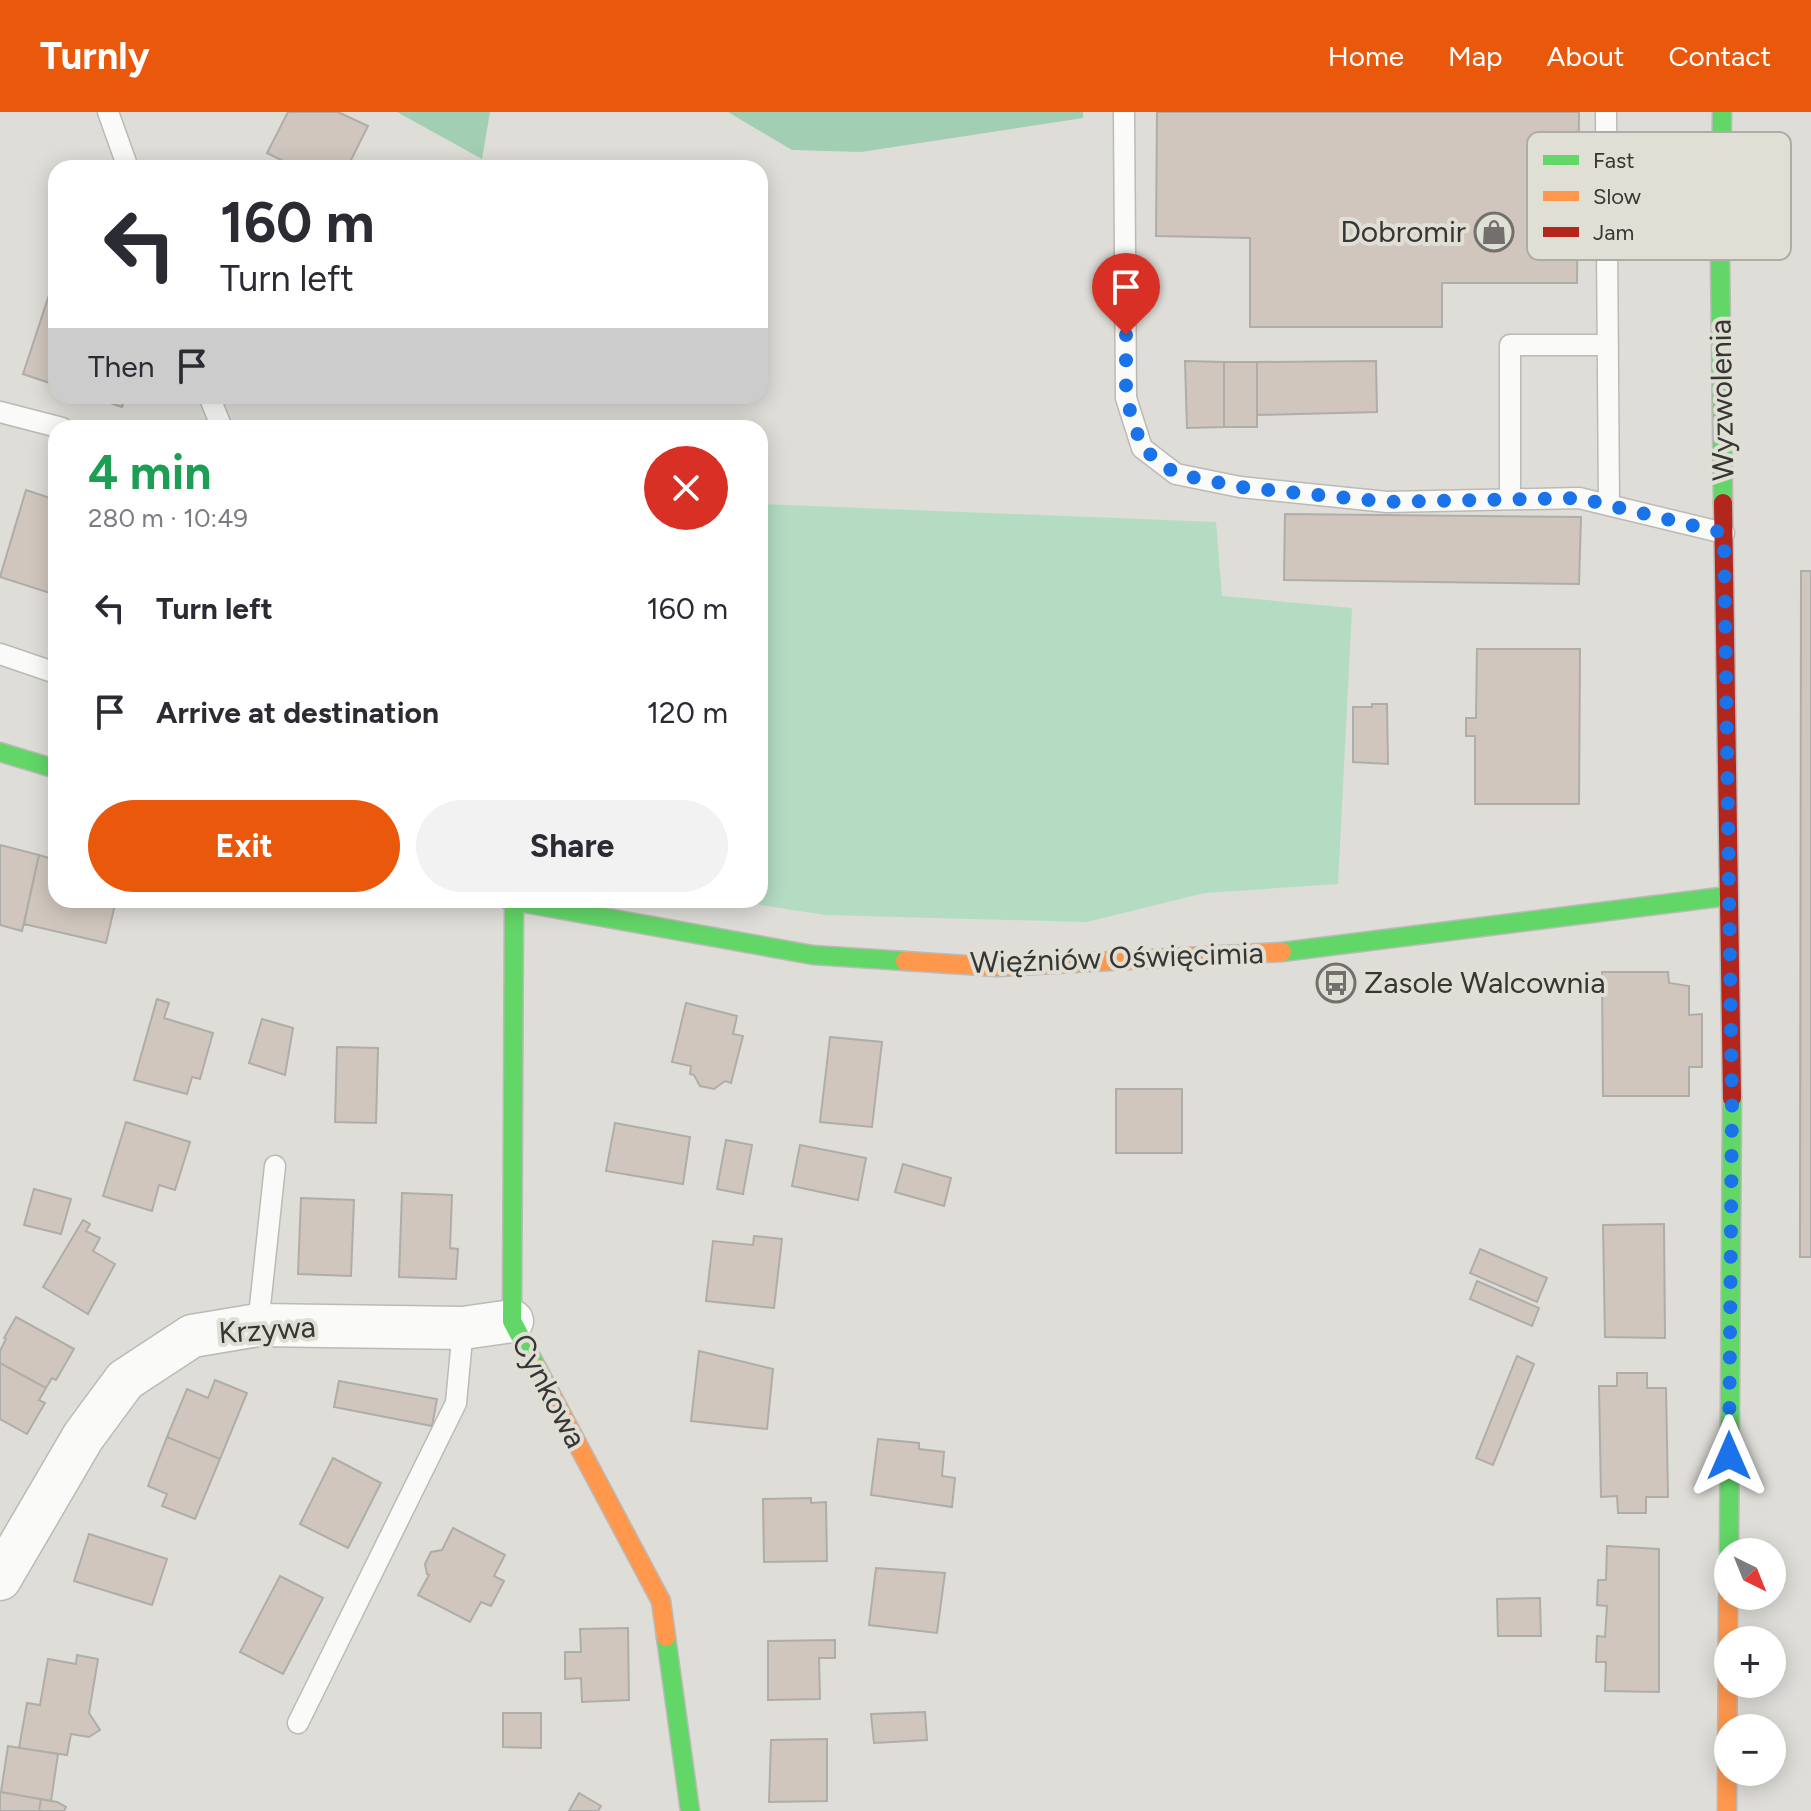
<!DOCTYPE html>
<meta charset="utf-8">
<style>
:root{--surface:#fff;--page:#f2f2f3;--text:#2b2b33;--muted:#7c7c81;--accent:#ea580c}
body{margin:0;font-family:Figtree,sans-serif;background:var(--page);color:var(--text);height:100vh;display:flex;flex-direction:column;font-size:30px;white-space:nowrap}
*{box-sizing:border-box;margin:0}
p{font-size:26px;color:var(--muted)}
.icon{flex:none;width:44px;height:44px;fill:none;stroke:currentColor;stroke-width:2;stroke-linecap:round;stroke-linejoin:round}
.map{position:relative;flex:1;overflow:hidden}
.side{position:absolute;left:48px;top:308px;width:720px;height:488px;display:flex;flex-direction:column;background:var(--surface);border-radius:24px;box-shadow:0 4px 20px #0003}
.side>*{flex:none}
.banner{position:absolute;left:48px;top:48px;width:720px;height:244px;border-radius:24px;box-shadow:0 4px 20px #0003;background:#fff;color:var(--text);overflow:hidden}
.needle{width:52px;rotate:137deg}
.fabs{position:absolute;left:1714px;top:1426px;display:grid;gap:16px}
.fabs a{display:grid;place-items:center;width:72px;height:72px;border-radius:50%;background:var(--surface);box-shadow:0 4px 20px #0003;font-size:40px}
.pin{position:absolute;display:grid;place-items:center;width:68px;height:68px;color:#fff;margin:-82px -34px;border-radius:50% 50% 50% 0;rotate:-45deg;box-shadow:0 0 8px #0007}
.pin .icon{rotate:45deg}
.me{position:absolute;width:88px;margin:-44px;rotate:0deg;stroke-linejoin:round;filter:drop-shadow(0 0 6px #0008)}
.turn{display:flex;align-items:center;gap:28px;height:168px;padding:0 40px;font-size:36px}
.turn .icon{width:104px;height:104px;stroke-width:2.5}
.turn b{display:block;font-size:56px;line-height:68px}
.then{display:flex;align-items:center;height:76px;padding:0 40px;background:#0003;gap:16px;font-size:30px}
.round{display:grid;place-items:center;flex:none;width:84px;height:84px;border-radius:42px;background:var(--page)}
.head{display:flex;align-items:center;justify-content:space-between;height:136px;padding:0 40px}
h1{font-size:48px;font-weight:700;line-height:60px;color:#1e9e55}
.primary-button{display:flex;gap:16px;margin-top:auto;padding:16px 40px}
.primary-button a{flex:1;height:92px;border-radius:48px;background:var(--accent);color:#fff;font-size:32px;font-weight:700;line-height:92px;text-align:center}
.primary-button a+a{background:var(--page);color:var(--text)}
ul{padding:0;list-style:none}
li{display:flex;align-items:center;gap:24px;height:104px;padding:0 40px}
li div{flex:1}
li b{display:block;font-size:30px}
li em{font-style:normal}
header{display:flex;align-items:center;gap:48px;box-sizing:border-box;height:112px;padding:0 40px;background:var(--accent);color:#fff}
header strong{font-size:38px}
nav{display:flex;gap:44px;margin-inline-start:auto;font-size:28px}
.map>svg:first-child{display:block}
.green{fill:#b3dcc3}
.forest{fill:#a2cfb4}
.building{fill:#d0c6bd;stroke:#afada9;stroke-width:2}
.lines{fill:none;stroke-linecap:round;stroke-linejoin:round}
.lane-casing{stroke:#bbbab7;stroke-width:23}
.street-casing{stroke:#bbbab7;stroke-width:45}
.fast-casing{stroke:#bbbab7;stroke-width:21}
.slow-casing{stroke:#bbbab7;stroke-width:21}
.jam-casing{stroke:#bbbab7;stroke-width:21}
.lane{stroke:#fafaf9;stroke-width:20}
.street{stroke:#fafaf9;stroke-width:42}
.fast{stroke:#63d668;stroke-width:18}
.slow{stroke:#ff974d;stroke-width:18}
.jam{stroke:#b3261e;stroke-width:18}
.route{stroke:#1a73e8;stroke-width:14;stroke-dasharray:0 25.2}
.labels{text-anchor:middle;stroke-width:8;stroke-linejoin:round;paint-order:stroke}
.poi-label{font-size:30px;fill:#373633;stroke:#e0dfd6;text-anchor:end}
.street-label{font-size:30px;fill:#373633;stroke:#e0dfd6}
.key{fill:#e0dfd6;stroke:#adaca5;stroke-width:2}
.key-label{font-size:22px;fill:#373633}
</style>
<header>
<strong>Turnly</strong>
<nav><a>Home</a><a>Map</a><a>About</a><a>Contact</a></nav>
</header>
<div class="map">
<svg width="1811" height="1699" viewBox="0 0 1811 1699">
<rect width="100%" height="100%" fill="#deddd8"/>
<path class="green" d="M760,392L1216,410L1222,484L1352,496L1338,772L1204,781L1087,810L825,803L729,788H760Z"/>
<path class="forest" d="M397,0H490L482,47Z
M728,0H1083V6L861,40L792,38Z"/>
<path class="building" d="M288,0H338L368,14L347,56H297L267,41Z
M1157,0H1579L1577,171H1442V215H1250V126L1156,124Z
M50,180L56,182V273L23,262Z
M1185,249L1224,250V315L1187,316Z
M1376,249L1377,300L1257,303V250Z
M1224,250H1257V315H1224Z
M89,284H126L122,295Z
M26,378L56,388V483L0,465Z
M1285,402L1581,405L1579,472L1284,468Z
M1801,459H1811V1145H1800Z
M1477,537H1580L1579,692H1475V624H1466V606H1476Z
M1372,592H1387L1388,652L1353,650V595H1372Z
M0,733L39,743L22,819L0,813Z
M39,743L56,748V788H116L106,831L24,812Z
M1602,860H1668L1669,871L1689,874V903L1702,902V955H1689V984H1603Z
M157,887L169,891L164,906L213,921L200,967L192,965L187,982L134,968Z
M686,891L737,904L733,922L743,924L731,971L725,969L714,977L700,974L694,963L690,962L691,954L672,950Z
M262,907L293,916L285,963L249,951Z
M830,925L882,930L872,1015L820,1010Z
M337,935L378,936L376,1011L335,1010Z
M1116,977H1182V1041H1116Z
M126,1010L190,1030L175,1078L159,1073L152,1099L103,1084Z
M615,1011L690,1025L683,1072L606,1059Z
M726,1028L752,1033L743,1082L717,1077Z
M800,1033L866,1046L858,1088L792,1074Z
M903,1052L951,1066L944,1094L895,1080Z
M34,1077L71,1087L61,1122L24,1113Z
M402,1081L452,1083L450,1136L458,1137L456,1167L399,1165Z
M301,1086L354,1088L351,1164L298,1162Z
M83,1108L90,1112L86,1119L100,1126L93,1139L115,1152L88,1202L43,1175Z
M1664,1112L1665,1226L1605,1225L1603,1113Z
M754,1124L782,1127L774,1196L706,1189L713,1129L753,1133Z
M1480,1137L1547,1166L1537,1190L1470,1161Z
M1477,1169L1539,1196L1532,1214L1470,1187Z
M16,1205L74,1237L56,1268L52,1266L46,1276L0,1251V1239L6,1227L4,1226Z
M699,1239L773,1257L767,1317L691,1309Z
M1517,1244L1534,1252L1493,1353L1476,1346Z
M0,1251L46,1276L39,1288L45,1291L27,1322L0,1307Z
M1617,1261H1647V1276H1666L1668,1385H1646V1401H1618L1617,1384L1601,1385L1599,1274H1617Z
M215,1268L247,1281L220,1347L167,1325L187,1277L208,1286Z
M339,1269L437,1287L432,1314L334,1295Z
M167,1325L220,1347L195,1407L162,1394L167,1382L148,1374Z
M878,1327L919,1331V1337L944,1340L942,1364L955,1366L952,1395L871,1383Z
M333,1346L381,1371L348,1436L300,1412Z
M811,1386V1391L826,1390L827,1449L764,1450L763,1387Z
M453,1416L505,1443L494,1464L504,1469L491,1494L481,1490L470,1510L418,1483L429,1463L427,1462L425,1452L431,1440L442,1438Z
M89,1422L167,1447L152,1493L74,1469Z
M1607,1434L1659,1437V1580L1605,1579L1606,1550H1596L1597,1524L1605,1525L1607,1494L1597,1493L1598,1468H1606Z
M876,1456L945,1461L937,1521L869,1513Z
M280,1464L323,1486L283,1562L240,1540Z
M1540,1486L1541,1524H1498L1497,1487Z
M628,1516L629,1588L582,1590L581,1566L565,1567V1540H581L580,1517Z
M835,1528V1546H819L820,1587L768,1588V1529Z
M77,1543L98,1547L89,1601L100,1618L89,1625L71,1622L67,1643L19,1636L27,1591L40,1593L48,1547L76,1552Z
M925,1600L927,1628L874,1631L871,1602Z
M503,1601H541V1636L503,1635Z
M827,1627V1689L769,1690L771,1628Z
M8,1634L58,1642L51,1689L1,1680Z
M0,1680L41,1687L39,1699H0Z
M579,1681L601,1694L598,1699H569Z
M41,1687L57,1690L66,1695L64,1699H39Z"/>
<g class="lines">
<g class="lane-casing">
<path id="lane" d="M108,0L128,56
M1124,0L1126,286L1142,336L1176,362L1240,375L1387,390L1579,386L1724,421
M1606,0L1609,393
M209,284L222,316
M0,300L62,316
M1510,386V233H1608
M0,542L56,561
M258,1213L275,1054
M298,1611L456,1291L463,1216"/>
</g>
<g class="street-casing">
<path id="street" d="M0,1467L83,1325L125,1268L192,1224L258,1213L463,1216L512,1209"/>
</g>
<g class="fast-casing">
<path id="fast" d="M1722,0L1720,143L1723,391
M0,640L56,657
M508,788L813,843L905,849
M514,789L512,1209L537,1256
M1282,840L1728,784
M1729,1440L1732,986
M666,1525L690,1699"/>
</g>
<g class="slow-casing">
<path id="slow" d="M905,849L997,855L1282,840
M537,1256L661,1489L666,1525
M1727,1699L1728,1484"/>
</g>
<g class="jam-casing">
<path id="jam" d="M1723,391L1732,986"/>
</g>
<use href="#lane" class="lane"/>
<use href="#street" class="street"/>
<use href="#fast" class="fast"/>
<use href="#slow" class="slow"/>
<use href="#jam" class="jam"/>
</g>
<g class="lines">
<path class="route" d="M1126,223V286L1142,336L1176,362L1240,375L1387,390L1579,386L1724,421L1732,993L1729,1344"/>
</g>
<defs>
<g id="shop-ring" transform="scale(2)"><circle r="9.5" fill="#e0dfd6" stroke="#71706d" stroke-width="1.5"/><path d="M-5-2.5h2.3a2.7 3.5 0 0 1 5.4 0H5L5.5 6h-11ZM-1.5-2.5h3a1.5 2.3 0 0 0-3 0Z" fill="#71706d"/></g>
<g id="bus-ring" transform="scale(2)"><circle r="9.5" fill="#e0dfd6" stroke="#71706d" stroke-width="1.5"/><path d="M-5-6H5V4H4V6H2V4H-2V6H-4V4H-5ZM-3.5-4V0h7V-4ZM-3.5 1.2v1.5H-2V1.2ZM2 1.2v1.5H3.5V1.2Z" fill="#71706d"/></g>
</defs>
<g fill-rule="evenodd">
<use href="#shop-ring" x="1494" y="120"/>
<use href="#bus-ring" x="1336" y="871"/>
</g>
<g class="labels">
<g class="poi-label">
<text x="1466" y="130">Dobromir</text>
<text x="1364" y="881" text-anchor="start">Zasole Walcownia</text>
</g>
<g class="street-label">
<text transform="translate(1722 288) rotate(-91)" y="10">Wyzwolenia</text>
<text transform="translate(1117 846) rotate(-2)" y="10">Więźniów Oświęcimia</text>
<text transform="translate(267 1218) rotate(-4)" y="10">Krzywa</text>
<text transform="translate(549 1279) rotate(62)" y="10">Cynkowa</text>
</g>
</g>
<rect x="1527" y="20" width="264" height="128" rx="12" class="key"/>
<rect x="1543" y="43" width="36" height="10" fill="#63d668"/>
<rect x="1543" y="79" width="36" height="10" fill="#ff974d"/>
<rect x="1543" y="115" width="36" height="10" fill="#b3261e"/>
<g class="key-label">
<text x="1593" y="56">Fast</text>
<text x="1593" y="92">Slow</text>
<text x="1593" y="128">Jam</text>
</g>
</svg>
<div class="fabs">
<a><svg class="needle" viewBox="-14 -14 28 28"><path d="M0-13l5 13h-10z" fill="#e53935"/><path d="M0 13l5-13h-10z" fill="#7c7c81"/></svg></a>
<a>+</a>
<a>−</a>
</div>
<div class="pin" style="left:1126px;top:223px;background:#d93025"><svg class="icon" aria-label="arrive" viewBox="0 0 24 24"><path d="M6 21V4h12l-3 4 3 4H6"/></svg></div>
<svg class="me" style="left:1729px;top:1344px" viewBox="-20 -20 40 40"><path d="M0-17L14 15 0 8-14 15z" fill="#1a73e8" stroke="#fff" stroke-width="4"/></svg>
<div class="banner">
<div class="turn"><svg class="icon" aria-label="left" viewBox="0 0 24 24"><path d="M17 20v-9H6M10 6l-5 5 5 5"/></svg><div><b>160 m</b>Turn left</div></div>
<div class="then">Then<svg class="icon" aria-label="arrive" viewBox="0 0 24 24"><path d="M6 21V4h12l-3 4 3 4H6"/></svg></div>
</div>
<section class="side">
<div class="head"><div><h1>4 min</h1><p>280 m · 10:49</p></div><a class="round" style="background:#d93025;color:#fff"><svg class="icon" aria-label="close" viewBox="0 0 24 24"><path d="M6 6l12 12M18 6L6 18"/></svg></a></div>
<ul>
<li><svg class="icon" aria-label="left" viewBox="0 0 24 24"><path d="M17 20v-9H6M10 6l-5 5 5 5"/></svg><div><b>Turn left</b></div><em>160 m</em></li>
<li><svg class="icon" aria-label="arrive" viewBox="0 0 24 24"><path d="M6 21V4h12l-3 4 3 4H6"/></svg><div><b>Arrive at destination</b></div><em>120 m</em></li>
</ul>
<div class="primary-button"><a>Exit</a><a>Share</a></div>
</section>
</div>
